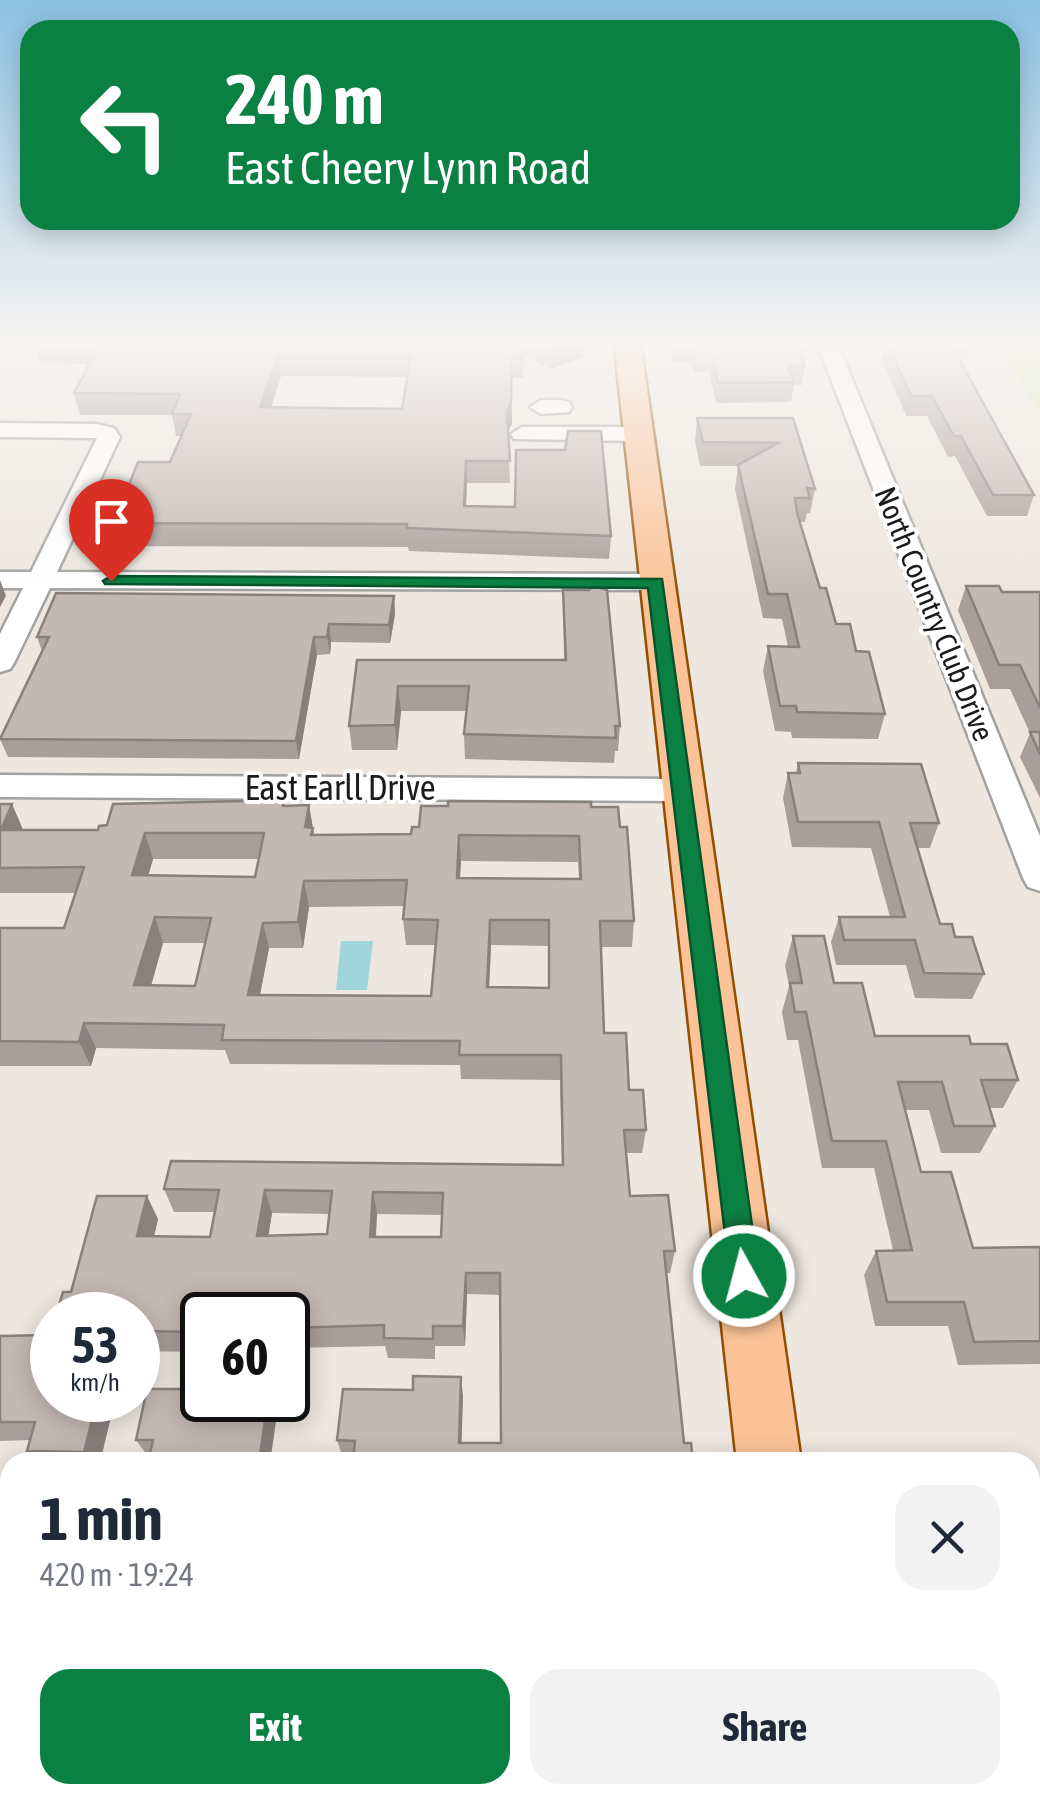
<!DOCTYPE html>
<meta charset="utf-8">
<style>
:root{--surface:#fff;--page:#f2f2f3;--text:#1f2937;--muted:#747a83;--accent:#0b8043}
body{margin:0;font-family:"Asap Condensed",sans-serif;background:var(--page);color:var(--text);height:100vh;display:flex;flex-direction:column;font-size:38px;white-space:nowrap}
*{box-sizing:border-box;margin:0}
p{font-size:32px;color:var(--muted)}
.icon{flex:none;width:55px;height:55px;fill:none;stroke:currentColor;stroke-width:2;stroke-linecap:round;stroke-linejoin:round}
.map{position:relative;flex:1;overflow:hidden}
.drawer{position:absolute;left:0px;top:1452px;width:1040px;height:352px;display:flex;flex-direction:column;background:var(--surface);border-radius:30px 30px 0 0;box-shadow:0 5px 25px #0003}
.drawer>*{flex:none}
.top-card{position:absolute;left:20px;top:20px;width:1000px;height:210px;border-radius:30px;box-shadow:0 5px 25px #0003;background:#0b8043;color:#fff;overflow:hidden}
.speed{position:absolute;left:30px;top:1292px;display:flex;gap:20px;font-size:50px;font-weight:700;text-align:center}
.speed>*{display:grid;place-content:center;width:130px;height:130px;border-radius:50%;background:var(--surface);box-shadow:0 5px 25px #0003;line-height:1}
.speed small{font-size:25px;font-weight:400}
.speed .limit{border:5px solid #111;border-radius:15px;background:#fff;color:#111}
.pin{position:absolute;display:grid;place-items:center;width:85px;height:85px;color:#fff;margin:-102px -42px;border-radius:50% 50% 50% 0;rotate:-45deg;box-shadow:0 0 10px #0007}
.pin .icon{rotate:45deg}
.me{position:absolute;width:110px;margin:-55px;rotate:353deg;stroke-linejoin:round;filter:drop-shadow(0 0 8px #0008)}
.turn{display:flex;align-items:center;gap:35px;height:210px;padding:0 40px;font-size:45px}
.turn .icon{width:130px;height:130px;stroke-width:2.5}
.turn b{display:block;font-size:70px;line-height:85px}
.round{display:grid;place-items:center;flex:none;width:105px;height:105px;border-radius:30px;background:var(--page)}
.summary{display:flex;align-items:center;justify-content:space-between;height:170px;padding:0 40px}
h1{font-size:60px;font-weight:700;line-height:75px}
.cta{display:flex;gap:20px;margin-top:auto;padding:20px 40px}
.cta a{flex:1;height:115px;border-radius:30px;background:var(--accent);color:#fff;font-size:40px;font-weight:700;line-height:115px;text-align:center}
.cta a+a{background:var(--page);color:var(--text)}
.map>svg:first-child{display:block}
.grass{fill:#cee8a5}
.water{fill:#a0d5db}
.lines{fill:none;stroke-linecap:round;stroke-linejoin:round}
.minor-casing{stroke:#a2a2a2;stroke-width:5}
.major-casing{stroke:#914f01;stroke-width:5}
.minor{fill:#fff;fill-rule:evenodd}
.major{fill:#fbc397;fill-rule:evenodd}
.wall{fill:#a99e9b;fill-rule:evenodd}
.shaded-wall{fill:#89817e}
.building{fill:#c4b8b4;stroke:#89817e;stroke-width:2.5;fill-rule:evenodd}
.route{fill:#0b8043;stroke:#07532c;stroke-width:2.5}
.labels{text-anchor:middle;stroke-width:8;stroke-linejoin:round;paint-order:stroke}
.far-street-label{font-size:30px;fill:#1b1b1b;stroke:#fff}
.street-label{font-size:35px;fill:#1b1b1b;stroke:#fff}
</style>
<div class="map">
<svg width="1040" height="1803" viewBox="0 0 1040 1803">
<rect width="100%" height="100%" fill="#ede7e0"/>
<path class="grass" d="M998,341H1040V413Z"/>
<path class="water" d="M341,941H373L367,990H336Z"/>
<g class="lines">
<g class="minor-casing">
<path id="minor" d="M780,341H862L841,352L1040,836V891L1028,887L1023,878L821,353L783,345Z
M561,400L569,402L572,407L569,412L541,414L530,407L541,400Z
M0,423L96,424L114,428L120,437L57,572L656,574L669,582L656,590L50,588L14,663L10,669L0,672V634L23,588H0V572H31L97,438L0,437Z
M522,427H637L648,434L637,441L514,439L511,434Z
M0,775L681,779L692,782L697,790L692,798L681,801L0,797Z
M1030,1586L1040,1587V1641L1030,1640Z
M0,1611H10V1665H0Z
M1030,1667H1040V1723H1030Z"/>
</g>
<g class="major-casing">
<path id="major" d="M614,341H640L801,1462H737Z
M774,1795H850L851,1803H775Z"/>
</g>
<use href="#minor" class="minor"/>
<use href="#major" class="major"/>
</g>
<path class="wall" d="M35,341H583V357L551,369L524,356L523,378H512V424L508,431L510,483H467L466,506L611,536L609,559L409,551L408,547L91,546L85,523L128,487L170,462L181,436H176L172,415H80L74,393L90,364L40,363L33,343ZM281,376L407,377L402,409L271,407Z
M669,341H722L724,345L805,366L802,385H794L791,402L716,403L709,372H694L692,362H673Z
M886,341H977L973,354L956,355L1034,495L1027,516H987L955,456L948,457L927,416H906L882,359Z
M697,418H793L815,489L810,513H807L805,522H800L820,588L836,624L856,651L885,714L878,739L792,738L791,732L775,731L763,671L768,646L788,647L782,619L763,618L735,489L738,466H700L695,441Z
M966,586L1002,592H1040V798L1020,757L1030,733L1010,689H990L958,610Z
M563,590L620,726L618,751H615L614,763L465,759L464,734L466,711H401L397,750H352L349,726L357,660H564Z
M394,596L395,614L390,643L331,642L330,654L317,655L299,759L8,757L0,739L42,651L37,637Z
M798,763L939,823L930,848H917L940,924L955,937L984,974L972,999L915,998L906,965H836L831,942L839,917H890L871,848L792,847L783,798L788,773H796Z
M284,800L285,806L309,805L314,835L411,834L419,827L591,807L620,827L634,921L632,947H601L604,1033L646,1130L642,1153H626L630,1196L675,1251L670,1273H666L684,1443L343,1458L337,1440L463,1396L461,1443H501L500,1295L467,1294L465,1346H435V1359L388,1358L385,1346L288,1348V1315H202V1352L138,1351V1315L71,1292L158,1219L154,1236L210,1237L214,1212H174L164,1189L562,1165L560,1080L461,1079L460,1065L230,1064L225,1050L96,1048L91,1066H0V928H64L76,893H0V804H12L23,830H98ZM153,859H259L255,877L148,876ZM461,861L578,862L579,879L460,878ZM404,906L403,919L406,945H436L431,996L260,995L269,948H303L309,907ZM163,943H205L195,986H151ZM491,945L548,946V988L489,987ZM272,1213L329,1214L327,1234L268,1236ZM377,1214L442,1215L441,1237H376Z
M793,936L834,983L875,1036L971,1044L1018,1080L1003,1108H989L995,1126L980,1153H941L929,1110H905L921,1172L973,1248L1040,1247V1364L958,1365L948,1326H875L864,1275L876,1251L893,1250L874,1168H822L798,1040H787L782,1012L789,986L785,966Z
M51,1335L115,1400L100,1462H37L27,1451L30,1440L0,1441V1336Z
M202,1400H279L270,1462L149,1458L136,1440Z"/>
<path class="shaded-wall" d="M571,341H583V357L551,369V348Z
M278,355L281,376L264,429L260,407Z
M511,402L512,424L507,433V412Z
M466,461L467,483L465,529L464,506Z
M0,580L6,596L0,607Z
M394,596L395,614L390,643L389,625Z
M329,624L331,642L330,654L327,637Z
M314,637L317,655L299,759L296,741Z
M398,686L401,711L397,750L395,725Z
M12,804L23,830H1Z
M309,805L317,853L305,827Z
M145,833L153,859L141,901L132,875Z
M459,835L461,861L458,904L457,878Z
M304,881L309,907L303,948L298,922Z
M155,917L163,943L144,1010L134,985Z
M490,920L491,945L488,1012L487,987Z
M263,923L269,948L255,1020L248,995Z
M84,1023L96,1048L91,1066L79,1042Z
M265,1190L272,1213L265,1258L257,1236Z
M373,1192L377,1214L374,1259L370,1237Z
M147,1196L158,1219L149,1258L137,1236Z
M466,1273L467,1294L465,1346L463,1326Z
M461,1377L463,1396L461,1460L459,1443Z
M97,1400H115L100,1462H93L84,1452Z
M268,1400H279L270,1462H259Z
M88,1795H107L105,1803H86Z
M235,1795L246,1801V1803H234Z"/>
<path class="building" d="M35,341H524L523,357H512L511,402L507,412L510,461H466L464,506L515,507L516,450H565L568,431H601L611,536L407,528V524L85,523L102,487H128L138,462H170L191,414H172L180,394L74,393L94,355H88L95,343H33ZM278,355L411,356L402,409L260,407Z
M536,341H571L551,348Z
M674,341H722L724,345L798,346L805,366H788L794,382L718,383L711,353H696L694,344H675Z
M886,341H949L1034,495H993L961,436H954L932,396H911Z
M697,418H793L815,489L807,488L810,498H795L797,513L820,588H826L836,624H850L856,651L869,652L885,714L797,712L796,706H780L768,646L799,647L787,594H768L738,465L778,443L703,442Z
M593,586L607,590L620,726H615L616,738L464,734L469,686H398L395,725L349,726L357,660H566L563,590H589Z
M966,586H999L1002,592H1040V708L1020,665H999Z
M56,593L394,596L389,625L329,624L327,637H314L296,741L0,739L49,637H37Z
M1030,732H1040V754Z
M798,763L921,764L939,823H910L940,924H952L955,937H972L984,974L924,973L915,940H844L839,917H905L879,822H798L788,773H800Z
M284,800L283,806L309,805L305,827L313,828L311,835L411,834L412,827H419L421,806H448V801L591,802V807H618L620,827H627L634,921H600L604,1033H626L629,1090H643L646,1130H624L630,1196L668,1195L675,1251H664L684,1443H691L693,1462H353L355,1441L337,1440L343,1389L413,1390V1376L461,1377L459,1443H501L500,1273H466L463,1326H433V1339L384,1338V1325L288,1328V1315H202V1332L138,1331V1315H56L63,1292H71L97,1196H147L137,1236L210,1237L219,1190L164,1189L171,1161L563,1165L561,1055H459L460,1041L222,1040L224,1025L84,1023L79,1042L0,1041V928H64L84,867L0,868V804H12L1,830H98L99,826L107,825L113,804ZM145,833H264L255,877L132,875ZM459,835L579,836L581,879L457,878ZM407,880L403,919L438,920L431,996L248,995L263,923L298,922L304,881ZM155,917L211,918L195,986L134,985ZM490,920H549V988L487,987ZM265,1190L332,1191L327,1234L257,1236ZM373,1192L443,1193L441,1237H370Z
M793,936H824L834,983H862L875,1036H969L971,1044H1007L1018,1080H981L995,1126H954L942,1082H898L921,1172H951L973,1248L1040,1247V1341L974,1342L964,1302H887L876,1251L912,1250L886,1141H832L806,1012H795L790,983H802Z
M52,1329V1400H97L84,1452L27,1451L35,1422H0V1336L51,1335Z
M147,1389H202V1400H268L259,1462H148L153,1440H136Z
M0,1781H10V1795H88L86,1803H0Z
M151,1795H235L234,1803H150Z
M548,1795H696L697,1803H548Z"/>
<linearGradient id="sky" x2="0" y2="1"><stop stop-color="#8bc1e3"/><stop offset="0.58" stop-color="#f7f4f1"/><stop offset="1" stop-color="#f7f4f1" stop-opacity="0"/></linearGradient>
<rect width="1040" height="593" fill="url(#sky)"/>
<path class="route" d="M111,576L662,579L759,1276L755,1286L744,1290L734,1286L730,1276L648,588L105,584L103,581Z"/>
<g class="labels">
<g class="far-street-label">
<text transform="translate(934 614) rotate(68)" y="10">North Country Club Drive</text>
</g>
<g class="street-label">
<text x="340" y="800">East Earll Drive</text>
</g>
</g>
</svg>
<div class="speed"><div>53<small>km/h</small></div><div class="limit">60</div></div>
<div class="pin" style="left:111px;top:581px;background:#d93025"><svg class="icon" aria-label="arrive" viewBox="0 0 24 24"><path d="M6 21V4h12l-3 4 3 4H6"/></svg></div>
<svg class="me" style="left:744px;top:1276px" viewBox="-20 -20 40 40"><circle r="17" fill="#0b8043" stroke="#fff" stroke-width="3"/><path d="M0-11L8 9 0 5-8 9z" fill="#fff"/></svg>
<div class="top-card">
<div class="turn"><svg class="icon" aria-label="left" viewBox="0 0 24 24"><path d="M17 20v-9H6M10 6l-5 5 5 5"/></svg><div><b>240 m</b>East Cheery Lynn Road</div></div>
</div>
<section class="drawer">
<div class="summary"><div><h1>1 min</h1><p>420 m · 19:24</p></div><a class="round"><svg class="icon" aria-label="close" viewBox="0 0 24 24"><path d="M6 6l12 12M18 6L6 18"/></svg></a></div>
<div class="cta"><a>Exit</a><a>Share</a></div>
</section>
</div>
